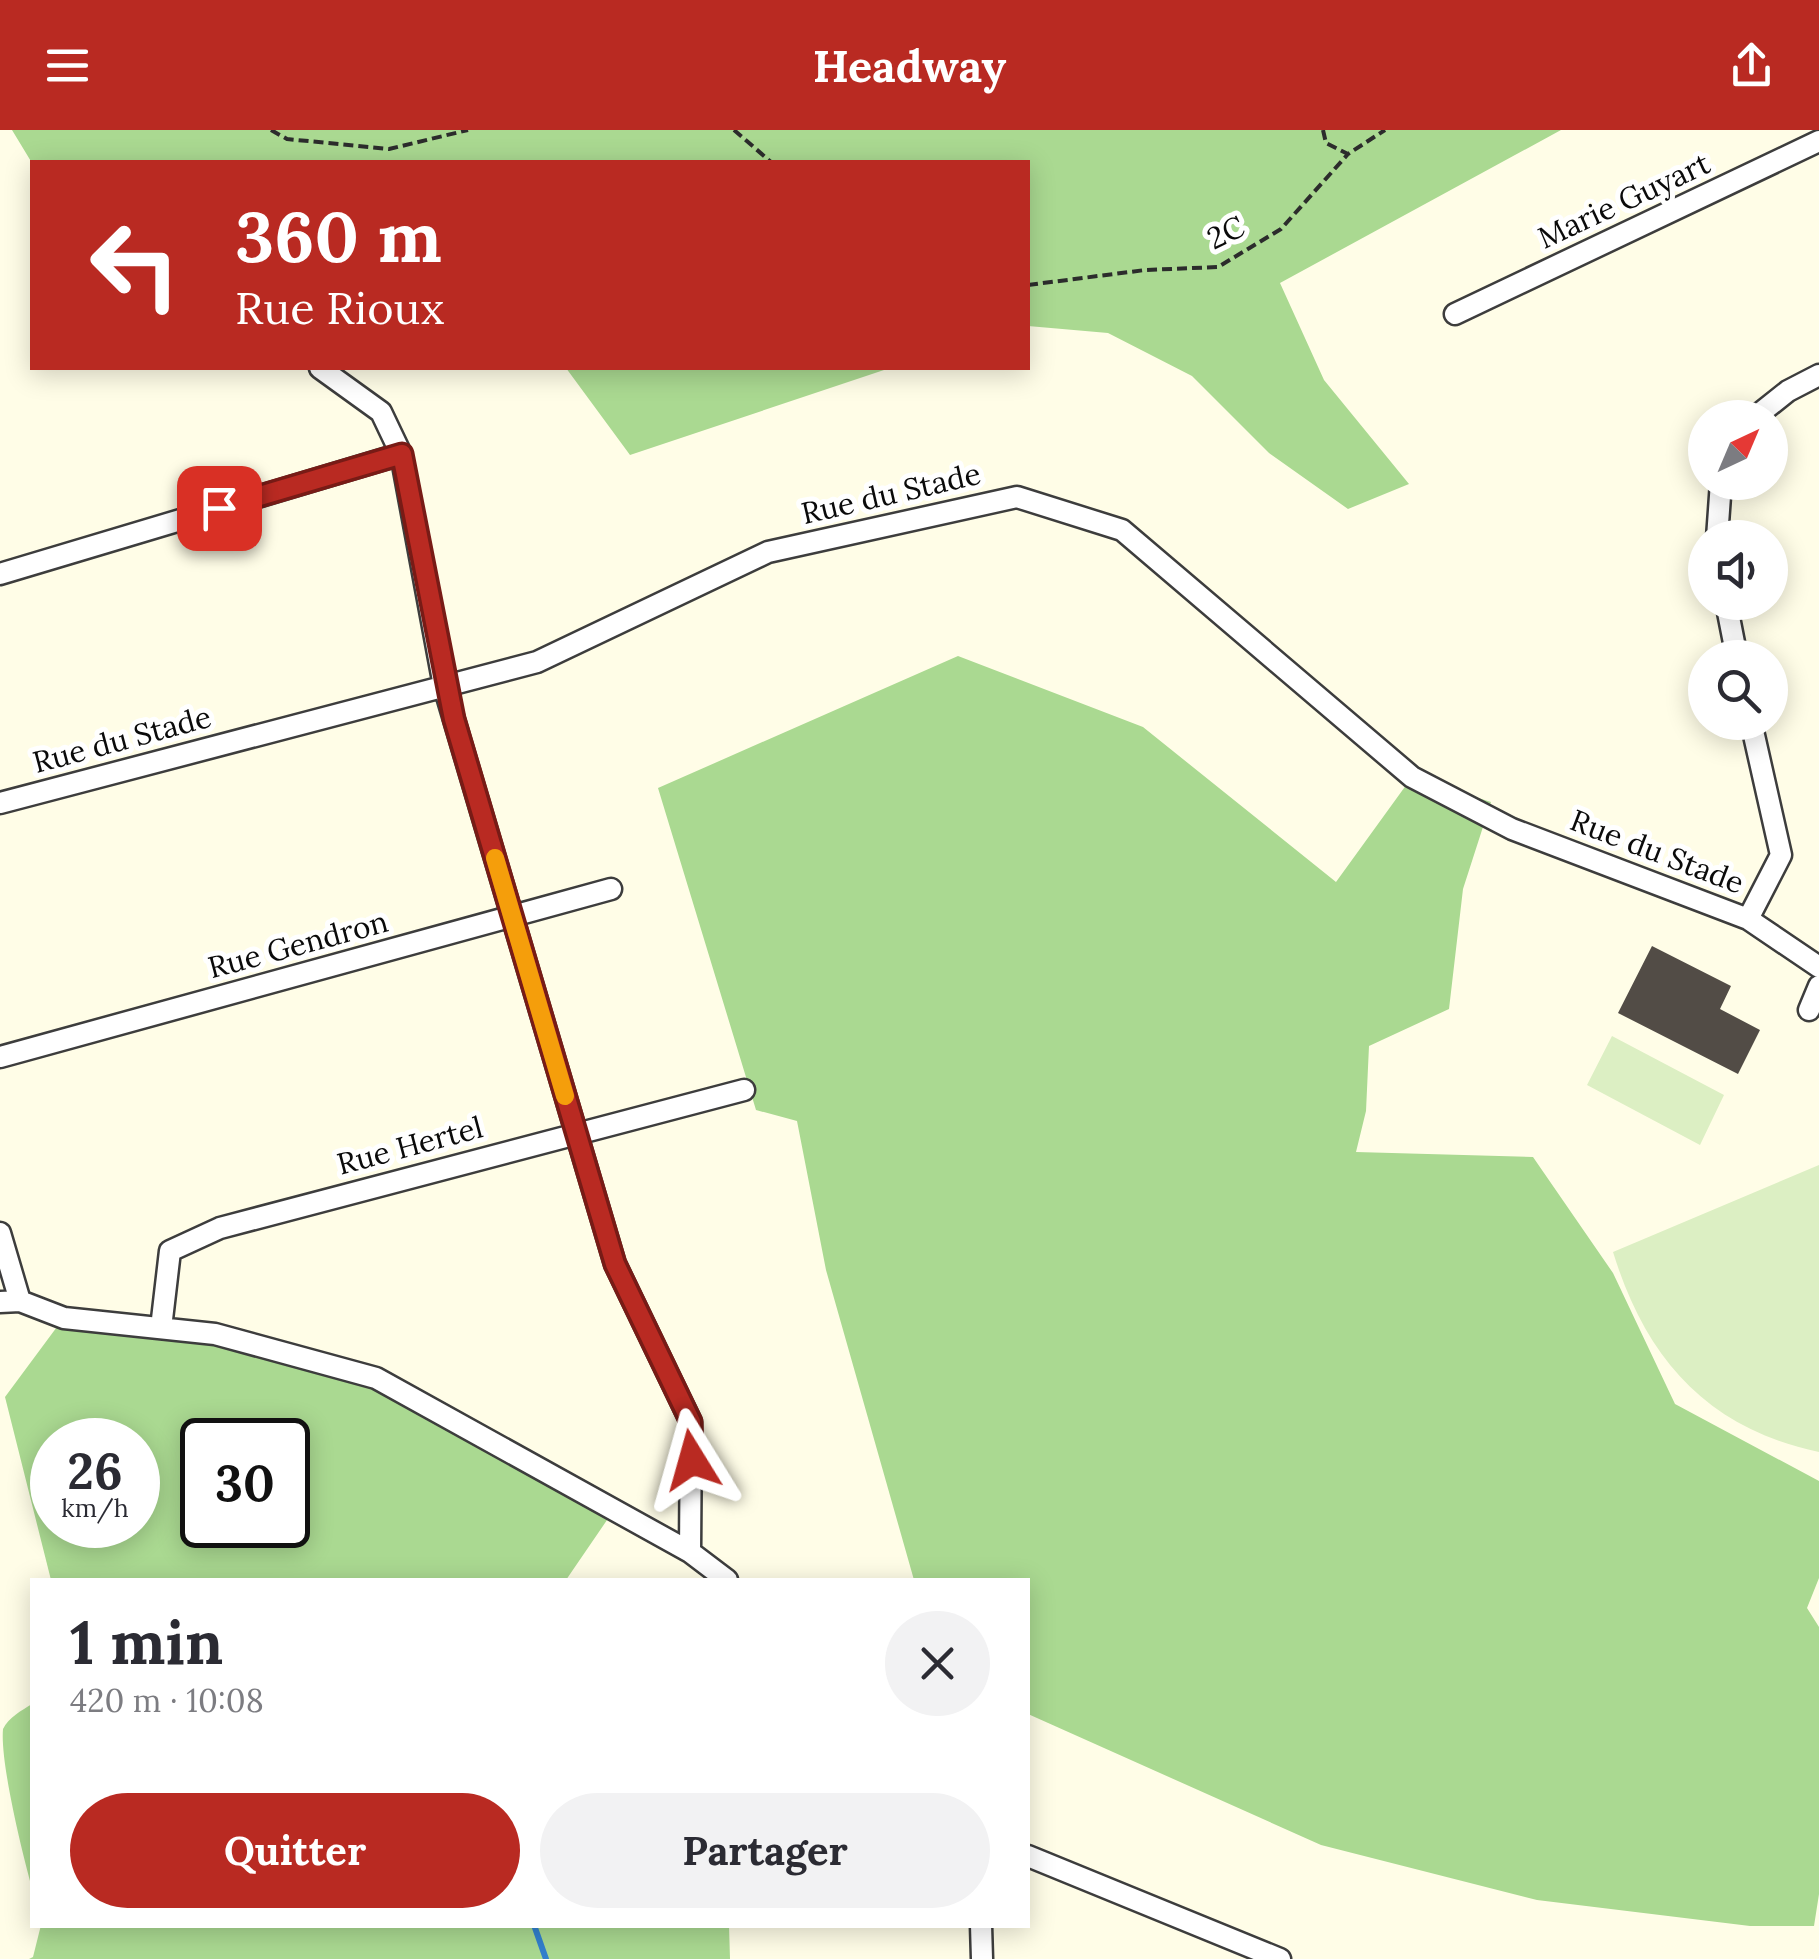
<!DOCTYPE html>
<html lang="fr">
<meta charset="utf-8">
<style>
:root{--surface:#fff;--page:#f2f2f3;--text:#2b2b33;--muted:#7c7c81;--accent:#b92a22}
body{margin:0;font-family:Lora,serif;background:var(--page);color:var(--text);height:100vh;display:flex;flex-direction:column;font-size:38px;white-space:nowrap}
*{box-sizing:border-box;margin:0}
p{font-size:32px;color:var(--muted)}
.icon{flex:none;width:55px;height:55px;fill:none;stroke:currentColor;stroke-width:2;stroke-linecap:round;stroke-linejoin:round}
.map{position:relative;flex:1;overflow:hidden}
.panel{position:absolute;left:30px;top:1448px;width:1000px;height:350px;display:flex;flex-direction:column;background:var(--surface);border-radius:0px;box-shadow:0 5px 25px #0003}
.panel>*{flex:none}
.top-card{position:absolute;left:30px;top:30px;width:1000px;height:210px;border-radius:0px;box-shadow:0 5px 25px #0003;background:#b92a22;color:#fff;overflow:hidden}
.needle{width:65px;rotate:44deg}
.controls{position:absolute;left:1688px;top:270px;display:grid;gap:20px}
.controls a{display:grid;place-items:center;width:100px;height:100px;border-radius:50%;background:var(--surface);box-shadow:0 5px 25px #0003;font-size:50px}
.speed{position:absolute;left:30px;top:1288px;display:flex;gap:20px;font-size:50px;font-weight:700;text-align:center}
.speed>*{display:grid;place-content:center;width:130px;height:130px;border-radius:50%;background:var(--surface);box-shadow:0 5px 25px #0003;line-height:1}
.speed small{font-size:25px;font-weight:400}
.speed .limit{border:5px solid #111;border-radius:15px;background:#fff;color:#111}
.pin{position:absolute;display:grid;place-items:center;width:85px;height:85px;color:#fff;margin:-42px;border-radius:20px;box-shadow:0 5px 15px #0006}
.me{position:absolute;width:110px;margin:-55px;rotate:352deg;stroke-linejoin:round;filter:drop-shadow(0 0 8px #0008)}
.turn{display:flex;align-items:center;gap:35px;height:210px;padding:0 40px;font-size:45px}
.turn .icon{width:130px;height:130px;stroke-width:2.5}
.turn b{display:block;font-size:70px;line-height:85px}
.round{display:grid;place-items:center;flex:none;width:105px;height:105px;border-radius:52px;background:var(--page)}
.overview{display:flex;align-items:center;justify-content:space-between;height:170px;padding:0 40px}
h1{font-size:60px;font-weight:800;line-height:75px}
.primary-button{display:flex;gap:20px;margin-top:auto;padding:20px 40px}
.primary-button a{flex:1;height:115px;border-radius:60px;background:var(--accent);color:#fff;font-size:40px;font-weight:800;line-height:115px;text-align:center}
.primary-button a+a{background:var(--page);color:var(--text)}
header{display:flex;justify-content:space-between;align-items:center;height:130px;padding:0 40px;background:var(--accent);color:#fff;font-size:45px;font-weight:800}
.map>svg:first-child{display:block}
.forest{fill:#aad991;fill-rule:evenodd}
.pitch{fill:#dcefc3}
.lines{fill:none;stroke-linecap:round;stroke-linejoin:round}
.stream{stroke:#3280ce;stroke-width:6}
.building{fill:#524c46}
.minor-casing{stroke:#3d3d3d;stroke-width:25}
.path{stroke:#2c2c2c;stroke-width:4;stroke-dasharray:10 5;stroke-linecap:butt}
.minor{stroke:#fff;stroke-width:20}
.route-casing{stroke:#781b16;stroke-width:25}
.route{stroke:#b92a22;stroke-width:18}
.slow{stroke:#f59e0b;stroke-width:18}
.labels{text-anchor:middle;stroke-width:10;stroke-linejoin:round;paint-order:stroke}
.street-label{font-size:30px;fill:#0a0a0a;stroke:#fff}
</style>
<header><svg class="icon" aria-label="menu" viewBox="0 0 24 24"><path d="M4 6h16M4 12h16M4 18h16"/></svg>Headway<svg class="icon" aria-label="share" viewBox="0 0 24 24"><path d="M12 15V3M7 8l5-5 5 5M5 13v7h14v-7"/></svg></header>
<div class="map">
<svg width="1819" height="1829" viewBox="0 0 1819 1829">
<rect width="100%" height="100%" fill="#fffde7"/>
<path class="forest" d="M12,0H1561L1280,153L1324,250L1409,354L1348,379L1269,323L1192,246L1108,203L1028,196V32L32,33Z
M566,238H890L630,325Z
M958,526L1143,597L1336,752L1412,647L1491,672L1463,759L1449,879L1369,916L1366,981L1356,1022L1533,1027L1613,1143L1675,1274L1819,1351V1448L1807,1478L1819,1497V1764L1814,1796H1750L1537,1770L1321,1715L1028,1584V1450H914L826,1140L797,991L756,980L658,658Z
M68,1182L375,1248L618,1374L566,1450H51L5,1267ZM52,1310H138V1395H52ZM202,1310H288V1395H202Z
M32,1574V1758C22,1722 0,1632 3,1599C9,1587 21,1581 32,1574Z
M41,1795H729L730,1829H29L33,1827Z"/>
<path class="pitch" d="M1612,906L1724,965L1700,1015L1587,955Z
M1819,1035V1322C1707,1298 1646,1229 1613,1122Z"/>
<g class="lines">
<path class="stream" d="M534,1795L546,1829"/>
</g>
<path class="building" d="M1652,816L1731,856L1720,879L1760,900L1738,944L1618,883Z"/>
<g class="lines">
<g class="minor-casing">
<path id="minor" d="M1455,184L1819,11
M320,238L381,282L401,324L444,556L615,1134L691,1292L690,1422
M1754,288L1788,261L1819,245
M1717,408L1721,352
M0,444L401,324
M1726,472L1737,528
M0,673L537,532L768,422L1017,367L1122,400L1412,647L1512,699L1748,789L1819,837
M1748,789L1781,725L1751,592
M1809,880L1819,856
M0,927L611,759
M0,1103L20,1171
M0,1172L20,1171L64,1188L215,1204L376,1248L690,1422L727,1450
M161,1198L170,1121L220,1098L744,960
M1028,1726L1280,1829
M981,1795L982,1829"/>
</g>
<path class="path" d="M271,0L287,9L389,19L468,0
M734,0L771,32
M1323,0L1326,13L1348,24L1385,0
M1028,155L1145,140L1218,137L1281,99L1348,24"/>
<use href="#minor" class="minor"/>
</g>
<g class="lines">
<g class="route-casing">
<path id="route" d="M219,378L402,324L454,589L615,1134L691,1292L692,1330"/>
</g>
<use href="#route" class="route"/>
<path class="slow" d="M495,728L565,966"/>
</g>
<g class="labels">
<g class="street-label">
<text transform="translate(1624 71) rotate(-25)" y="10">Marie Guyart</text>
<text transform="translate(1226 103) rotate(-26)" y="10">2C</text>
<text transform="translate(891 364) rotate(-13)" y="10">Rue du Stade</text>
<text transform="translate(122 610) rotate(-15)" y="10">Rue du Stade</text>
<text transform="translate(1657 722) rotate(21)" y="10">Rue du Stade</text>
<text transform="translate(298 815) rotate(-15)" y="10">Rue Gendron</text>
<text transform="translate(410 1016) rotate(-15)" y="10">Rue Hertel</text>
</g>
</g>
</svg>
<div class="controls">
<a><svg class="needle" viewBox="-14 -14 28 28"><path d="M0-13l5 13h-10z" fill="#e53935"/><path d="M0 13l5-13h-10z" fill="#7c7c81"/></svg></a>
<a><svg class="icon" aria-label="sound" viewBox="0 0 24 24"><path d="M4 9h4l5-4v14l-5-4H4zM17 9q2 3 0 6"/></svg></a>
<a><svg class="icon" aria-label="search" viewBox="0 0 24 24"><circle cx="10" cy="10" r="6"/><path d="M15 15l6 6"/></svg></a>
</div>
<div class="speed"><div>26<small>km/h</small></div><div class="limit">30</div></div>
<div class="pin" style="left:219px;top:378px;background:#d93025"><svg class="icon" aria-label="arrive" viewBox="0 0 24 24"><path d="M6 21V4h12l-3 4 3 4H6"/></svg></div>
<svg class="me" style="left:692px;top:1330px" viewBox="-20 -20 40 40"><path d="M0-17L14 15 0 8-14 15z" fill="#b92a22" stroke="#fff" stroke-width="4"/></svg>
<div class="top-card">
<div class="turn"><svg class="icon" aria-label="left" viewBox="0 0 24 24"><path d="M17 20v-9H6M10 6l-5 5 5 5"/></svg><div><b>360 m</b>Rue Rioux</div></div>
</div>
<section class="panel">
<div class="overview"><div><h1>1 min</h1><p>420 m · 10:08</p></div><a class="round"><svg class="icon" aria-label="close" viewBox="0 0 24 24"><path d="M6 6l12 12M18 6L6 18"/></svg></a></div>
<div class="primary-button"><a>Quitter</a><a>Partager</a></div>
</section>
</div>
